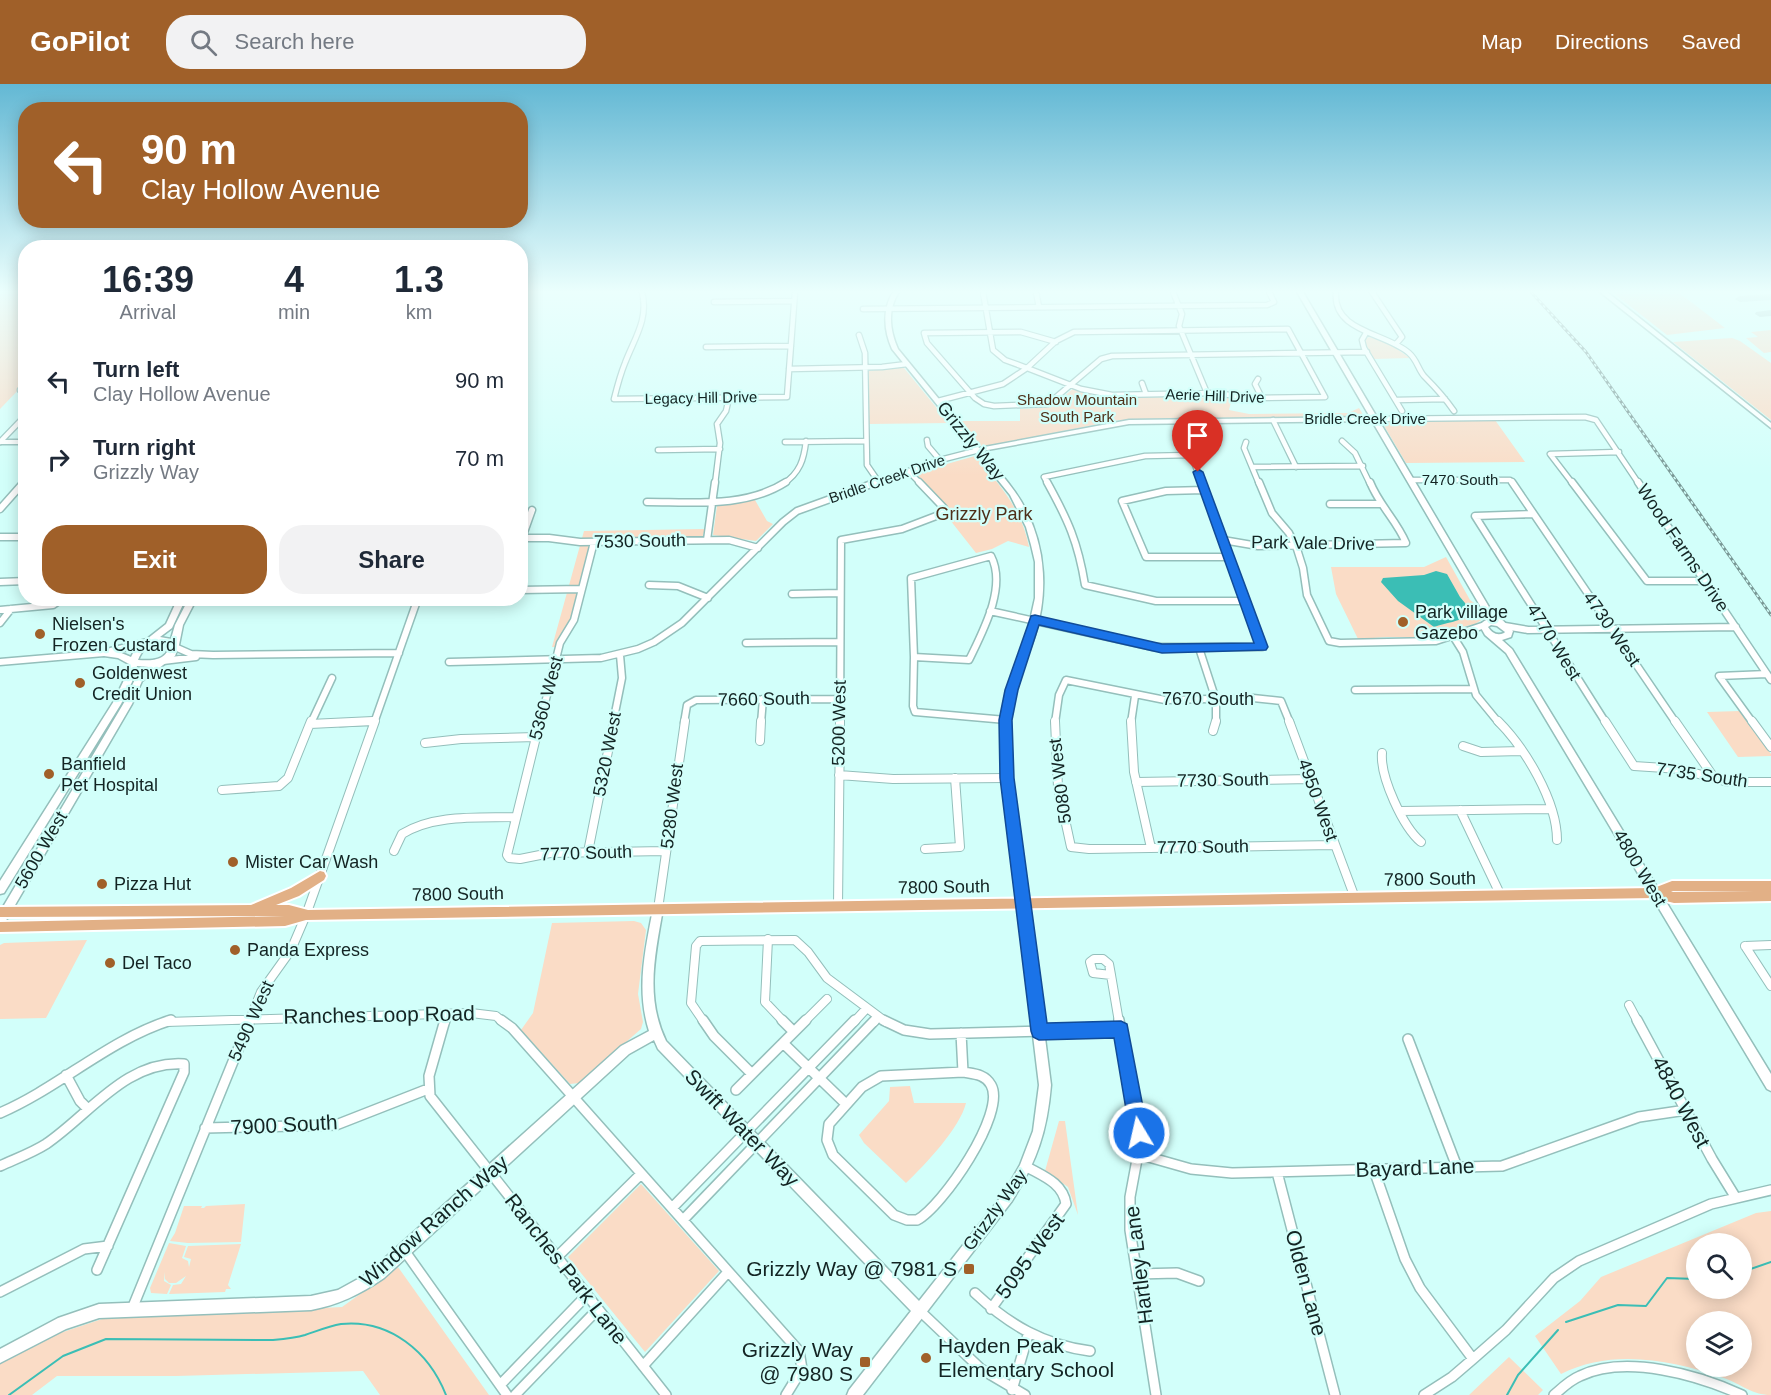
<!DOCTYPE html>
<style>
:root{--surface:#fff;--page:#f2f2f3;--text:#1f2937;--muted:#747a83;--accent:#a06029}
body{margin:0;font-family:Helvetica,sans-serif;background:var(--page);color:var(--text);height:100vh;display:flex;flex-direction:column;font-size:22px;white-space:nowrap}
*{box-sizing:border-box;margin:0}
p{font-size:20px;color:var(--muted)}
.icon{flex:none;width:33px;height:33px;fill:none;stroke:currentColor;stroke-width:2;stroke-linecap:round;stroke-linejoin:round}
.map{position:relative;flex:1;overflow:hidden}
.drawer{position:absolute;left:18px;top:156px;width:510px;height:366px;display:flex;flex-direction:column;background:var(--surface);border-radius:24px;box-shadow:0 3px 15px #0003}
.drawer>*{flex:none}
.top-card{position:absolute;left:18px;top:18px;width:510px;height:126px;border-radius:24px;box-shadow:0 3px 15px #0003;background:#a06029;color:#fff;overflow:hidden}
.buttons{position:absolute;left:1686px;top:1149px;display:grid;gap:12px}
.buttons a{display:grid;place-items:center;width:66px;height:66px;border-radius:50%;background:var(--surface);box-shadow:0 3px 15px #0003;font-size:30px}
.pin{position:absolute;display:grid;place-items:center;width:51px;height:51px;color:#fff;margin:-62px -26px;border-radius:50% 50% 50% 0;rotate:-45deg;box-shadow:0 0 6px #0007}
.pin .icon{rotate:45deg}
.me{position:absolute;width:66px;margin:-33px;rotate:351deg;stroke-linejoin:round;filter:drop-shadow(0 0 4px #0008)}
.turn{display:flex;align-items:center;gap:21px;height:126px;padding:0 24px;font-size:27px}
.turn .icon{width:78px;height:78px;stroke-width:2.5}
.turn b{display:block;font-size:42px;line-height:51px}
.eta{display:flex;justify-content:space-evenly;align-items:center;height:102px;text-align:center}
.eta b{font-size:36px;font-weight:700;line-height:42px}
.primary-button{display:flex;gap:12px;margin-top:auto;padding:12px 24px}
.primary-button a{flex:1;height:69px;border-radius:24px;background:var(--accent);color:#fff;font-size:24px;font-weight:700;line-height:69px;text-align:center}
.primary-button a+a{background:var(--page);color:var(--text)}
ul{padding:0;list-style:none}
li{display:flex;align-items:center;gap:18px;height:78px;padding:0 24px}
li div{flex:1}
li b{display:block;font-size:22px}
li em{font-style:normal}
header{display:flex;align-items:center;gap:36px;box-sizing:border-box;height:84px;padding:0 30px;background:var(--accent);color:#fff}
header strong{font-size:28px}
nav{display:flex;gap:33px;margin-inline-start:auto;font-size:21px}
.search{width:420px;height:54px;background:var(--page);display:flex;align-items:center;gap:15px;box-sizing:border-box;padding:0 21px;border-radius:24px;color:var(--muted);font-size:22px}
.map>svg:first-child{display:block}
.green{fill:#fadcc6;fill-rule:evenodd}
.water{fill:#3bbeb5}
.lines{fill:none;stroke-linecap:round;stroke-linejoin:round}
.stream{stroke:#3bbeb5;stroke-width:2}
.taxiway{fill:#a6ccc8;fill-rule:evenodd}
.street-far3-casing{stroke:#94bfbb;stroke-width:7}
.street-far2-casing{stroke:#94bfbb;stroke-width:9}
.street-far1-casing{stroke:#94bfbb;stroke-width:10}
.street-casing{stroke:#94bfbb;stroke-width:12}
.secondary-casing{stroke:#94bfbb;stroke-width:3}
.primary-casing{stroke:#fff;stroke-width:4}
.street-far3{stroke:#fff;stroke-width:4.5}
.street-far2{stroke:#fff;stroke-width:6}
.street-far1{stroke:#fff;stroke-width:8}
.street{stroke:#fff;stroke-width:9}
.secondary{fill:#fff;fill-rule:evenodd}
.primary{fill:#e2b086;fill-rule:evenodd}
.rail-casing{stroke:#799895;stroke-width:3}
.rail{stroke:#d2fffa;stroke-width:1.5;stroke-dasharray:3;stroke-linecap:butt}
.route{fill:#1a73e8;stroke:#114b97;stroke-width:1.5}
.poi-dot{fill:#a06029;stroke:#d2fffa;stroke-width:2}
.labels{text-anchor:middle;stroke-width:4.5;stroke-linejoin:round;paint-order:stroke}
.far-street-label{font-size:15px;fill:#132423;stroke:#d2fffa}
.far-park-label{font-size:15px;fill:#4d2f18;stroke:#d2fffa}
.street-label{font-size:18px;fill:#132423;stroke:#d2fffa}
.park-label{font-size:18px;fill:#4d2f18;stroke:#d2fffa}
.poi-label{font-size:18px;fill:#132423;stroke:#d2fffa;text-anchor:start}
.near-street-label{font-size:21px;fill:#132423;stroke:#d2fffa}
.near-poi-label{font-size:21px;fill:#132423;stroke:#d2fffa;text-anchor:end}
</style>
<header>
<strong>GoPilot</strong>
<div class="search"><svg class="icon" aria-label="search" viewBox="0 0 24 24"><circle cx="10" cy="10" r="6"/><path d="M15 15l6 6"/></svg>Search here</div>
<nav><a>Map</a><a>Directions</a><a>Saved</a></nav>
</header>
<div class="map">
<svg width="1771" height="1311" viewBox="0 0 1771 1311">
<rect width="100%" height="100%" fill="#d2fffa"/>
<path class="green" d="M0,208H25V299L0,325Z
M1612,208H1678L1725,244L1667,251Z
M1771,246V268L1764,269L1746,254L1758,253L1751,248Z
M1370,253L1391,261L1410,274L1374,275L1365,259L1366,254Z
M1732,254L1740,257L1771,279V336L1673,258Z
M900,283L904,284L949,339L869,340L868,287Z
M1074,304L1094,311L1112,313L1232,314L1229,326L1249,330L1348,329L1359,324L1364,332L1119,336L982,363L962,337H1020V325C1049,324 1051,323 1074,304Z
M1495,336L1525,378L1406,379L1383,340H1386L1385,338L1388,337Z
M975,372C999,400 1022,425 1029,463L1008,457L992,465L976,469L950,436L953,429L915,389Z
M755,416L767,437L773,440L756,457L713,451L717,422Z
M705,445L702,454L604,456L591,461L569,540L559,554L555,563H552L584,447Z
M1446,473L1470,516L1481,524L1483,535L1475,540L1453,545L1441,553H1387L1358,555L1336,510L1331,483H1424Z
M1740,627L1771,670V672L1738,673L1707,628Z
M634,837L641,839L646,846L638,910L643,938L641,945L579,999L570,1000L521,946L533,929L552,839Z
M87,856L46,934L0,935V861L4,859Z
M910,1002L914,1019H966C960,1044 925,1081 906,1099L864,1059L859,1051L889,1017L890,1003Z
M1059,1037H1065L1078,1131L1068,1103L1045,1087Z
M641,1100L719,1187L645,1268L568,1173Z
M245,1120L241,1158L188,1159L170,1157L175,1149L184,1122H202L201,1124H204L206,1122Z
M1771,1127V1311C1752,1311 1741,1300 1724,1294C1672,1276 1612,1264 1561,1290L1535,1252L1580,1217L1601,1193L1756,1129ZM1696,1160H1742V1204H1696ZM1696,1238H1742V1282H1696Z
M169,1159L186,1162L182,1174L175,1176L182,1174L188,1177L189,1183L187,1191L191,1175L184,1173L188,1162L241,1160L228,1201L231,1205H226L225,1208L169,1210L173,1201L181,1200L186,1192L176,1199H169L165,1195V1188L164,1197L171,1201L167,1210L151,1209L150,1204Z
M398,1183L489,1311H380L363,1287L176,1292H57L32,1311H0V1280L60,1249L102,1235L342,1223Z
M1509,1273L1543,1306L1538,1311H1469Z"/>
<path class="water" d="M1436,487L1447,490L1460,513L1470,525V532C1459,537 1446,539 1434,543L1398,517L1381,498L1383,494L1424,491Z"/>
<g class="lines">
<path class="stream" d="M1742,1188L1771,1178
M1566,1238L1618,1221L1646,1222L1667,1194L1696,1195
M9,1311L63,1272L106,1255L273,1256C284,1255 295,1254 305,1251C317,1247 329,1242 341,1240C390,1235 429,1268 446,1311
M1507,1311L1518,1291L1558,1246"/>
<path class="taxiway" d="M1771,210V216L1740,218L1735,215L1740,212Z
M1771,226V232L1760,233L1755,230L1756,228Z"/>
<g class="street-far3-casing">
<path id="street-far3" d="M642,208C649,235 634,255 625,279C620,291 617,303 614,315L787,313L795,208
M983,208L993,266L1005,276L1027,284
M1036,208L1039,223
M1173,208L1182,230L1179,242L1207,309
M1336,208C1332,248 1387,249 1409,269C1417,276 1418,285 1424,292C1435,303 1445,314 1454,327
M1372,208L1402,253L1396,260
M714,218L794,217
M863,225L1267,221L1274,218L1269,208
M1288,245L1325,313L1252,314L1215,309L1112,311L1081,305L1027,284L1056,257L1074,248Z
M1366,249L1362,256L1364,264L1402,327
M859,251L865,269L867,381L878,397
M1056,258L1021,248L924,249L927,259L975,314L984,320L994,322L1048,320L1101,275L1112,272L1367,268
M706,263L791,262
M789,285L882,283L907,280
M1258,295L1255,300L1262,314
M1142,299L1146,310
M20,306H26
M1396,316L1445,315
M938,317L1003,300L1027,284
M1374,335L1585,333L1596,336L1639,400
M1273,336L1296,383
M1179,337L1202,400
M927,356L928,362L940,376
M1342,357L1355,369L1370,400
M0,358L26,331
M785,358L866,357
M1246,358L1244,364L1259,400
M658,366L720,365
M1252,383L1363,382
M908,387L921,400
M1410,396H1510L1513,400
M23,400L26,396
M715,400L720,359L717,340L726,327L729,314
M783,400C800,389 804,375 806,357
M873,400L940,376L979,366
M1048,400L1044,393L1145,372L1192,371
M1573,400L1550,370L1619,368"/>
</g>
<g class="street-far2-casing">
<path id="street-far2" d="M1047,398C1068,436 1078,458 1085,501L1156,517H1245
M1259,398L1272,429L1289,449L1297,465L1303,484L1307,511L1329,557L1340,559L1436,557L1485,541
M1512,398L1676,639
M1572,398L1647,497H1705
M1638,398L1771,596
M1204,406L1166,407L1122,417L1146,473H1229
M647,418C693,418 746,424 786,398
M1330,420H1380
M0,425L24,398
M1533,430L1475,432L1606,639
M0,453H26
M520,454H549L580,458L729,456L758,464
M522,454L532,426
M707,456L715,398
M1223,456L1258,462L1406,459C1397,437 1379,421 1370,398
M991,472C1007,503 983,547 969,576L914,573L911,494Z
M0,498L26,497
M649,501L678,502L708,514
M520,506L582,505
M792,510L840,509
M0,526L53,521L63,514
M990,527L1153,563H1262L1202,398
M0,539L11,525
M1505,542L1528,546L1736,543
M1453,552L1463,568L1476,611L1499,639
M746,559L840,558
M175,563L191,570L213,571L399,569
M1199,564L1216,616V639
M914,573L913,622L915,628L1006,636
M163,577L196,573
M449,578L601,574L638,565L654,558L682,539L783,438L797,427L877,398
M1355,606L1472,605
M311,639L332,594
M340,639L375,637
M374,639L418,514
M540,639L560,559L574,536L594,458
M613,639L622,594L620,571
M684,639L687,621L696,616L839,615
M761,639L763,615
M840,639L841,456L902,445L944,429V424L919,398
M1055,639L1059,611L1066,596L1165,616L1253,614L1281,617L1290,639
M1131,639L1135,612
M1753,639L1719,592L1767,590"/>
</g>
<g class="street-far1-casing">
<path id="street-far1" d="M540,637L507,771L509,774L520,775L550,769L665,767
M1055,637L1058,703L1071,763L1089,765L1335,761
M1131,637L1134,688L1151,764
M1289,637L1355,814
M1498,637C1525,664 1557,717 1557,756
M1605,637L1634,682L1680,685L1728,698H1771
M1675,637L1715,695
M1752,637L1771,663
M310,640L373,637
M1213,647L1216,637
M760,657L761,637
M425,659L461,655L536,653
M1463,662L1481,668L1521,667
M1382,669C1380,693 1403,743 1421,758
M839,691L893,695L1007,694
M1136,698L1311,695
M222,706L279,702L288,694L311,637
M1460,726L1501,812
M1400,727L1551,725
M925,765L960,763L955,694
M394,767L402,750C434,730 478,734 515,733
M588,768L614,637
M838,822L840,637
M658,825L685,637
M768,855L765,918L784,938
M1745,862L1771,902
M1745,862L1771,861
M1094,875H1103L1109,880L1111,891L1093,889L1090,878Z
M1111,891L1119,938
M1629,921L1638,938
M166,938L471,929L496,932L503,938
M249,938L261,908L291,866L306,831L375,637
M445,938L447,930
M704,938L691,919L696,862L700,857L795,856L808,868L827,894L886,938
M804,938L827,915
M854,938L866,925
M874,938L877,934"/>
</g>
<g class="street-casing">
<path id="street" d="M445,936L429,992L430,1012L666,1311
M501,936L512,944L799,1267L802,1285L786,1311
M703,936L714,952L752,990
M782,936L794,948
M883,936L904,946L930,950L1121,945
M1119,936L1138,1043V1070L1130,1113V1146L1156,1311
M1637,936L1712,1075L1736,1114
M961,949L963,988
M1408,955L1457,1083
M783,959L846,1020
M963,988C974,990 985,990 991,1001C1007,1029 942,1123 917,1136H907L894,1131L833,1071L827,1056L829,1040L862,1003L881,992Z
M66,991L80,1017L88,1025
M736,1006L806,936
M0,1029C60,1003 108,956 171,936
M205,1044L336,1041L428,1005
M1138,1070L1191,1085L1232,1089L1502,1082L1639,1033L1686,1026
M0,1082C15,1075 32,1069 46,1060C90,1030 126,976 184,980V988L97,1186
M1374,1086L1405,1175L1420,1204L1473,1275
M1277,1088L1335,1311
M672,1124L855,936
M683,1136L875,936
M404,1166L507,1311
M557,1173L641,1090
M1137,1190L1177,1189L1199,1197
M0,1208L84,1165L108,1162
M975,1209C1009,1241 1044,1261 1090,1267
M132,1225L250,936
M991,1225L1066,1120C1063,1099 1043,1092 1027,1083
M920,1227L981,1285L1025,1311
M643,1282L728,1188
M500,1301L587,1211
M1012,1306L1028,1251
M515,1311L598,1225
M1424,1311L1452,1293L1473,1275L1506,1246L1554,1194L1579,1177L1711,1120L1771,1106
M1554,1311C1562,1304 1570,1296 1580,1292C1626,1270 1698,1291 1742,1311"/>
</g>
<g class="secondary-casing">
<path id="secondary" d="M893,208H899C887,226 890,247 898,265L979,364L1129,336L1370,333L1297,208H1303L1489,523C1497,531 1506,539 1513,547L1511,553L1502,556L1512,565L1771,990V1007L1767,1005L1506,569L1485,551L1480,542C1482,538 1486,535 1491,535L1482,525L1372,337L1129,340L982,367C997,386 1015,404 1026,426C1046,465 1048,510 1035,551C1029,570 1020,588 1015,607C1008,636 1009,665 1012,694L1051,1001C1047,1048 1037,1077 1012,1117L863,1311H847L849,1306L911,1227L658,965L654,956L629,970L384,1194C361,1210 338,1221 311,1226L99,1234L66,1245L0,1279V1265L58,1234L99,1220L311,1212L338,1206L367,1190L621,962L649,947C636,906 645,866 653,825L654,822L658,820L662,822L663,825C655,871 645,913 666,957L919,1217L1004,1109L1020,1081L1033,1047L1039,1001L1002,694L1001,650L1004,618L1011,593L1027,550L1035,514V478L1031,461L1026,443L1010,411L892,265C884,247 882,226 893,208ZM1491,541L1497,542L1505,548L1504,549C1497,552 1492,549 1488,543Z
M1600,208H1607L1771,339V344Z
M0,356H26V360H0Z
M178,514H186L172,544L160,553L171,555L175,541L189,514H197L183,541L179,561L175,572L142,597L132,620L4,840L0,842V828L125,617L136,593L149,583L137,582L132,598L121,620L4,809L0,810V797L114,617L125,594L129,580L118,574L104,572L0,581V575L106,566L110,564L147,555L166,540ZM157,559L167,560L170,561C166,577 152,577 138,576C142,566 147,561 157,559ZM135,565L131,573L119,568Z"/>
</g>
<g class="primary-casing">
<path id="primary" d="M320,787L324,788L326,792L324,796L299,812L276,821H289L308,826L1654,804L1672,797H1771V817L1674,819L1654,814L306,836L285,842L0,848V838L285,832L0,833V823L251,821L291,804ZM1673,807H1754L1671,808Z"/>
</g>
<use href="#street-far3" class="street-far3"/>
<use href="#street-far2" class="street-far2"/>
<use href="#street-far1" class="street-far1"/>
<use href="#street" class="street"/>
<use href="#secondary" class="secondary"/>
<use href="#primary" class="primary"/>
<g class="rail-casing">
<path id="rail" d="M1531,208L1586,268L1771,531"/>
</g>
<use href="#rail" class="rail"/>
</g>
<linearGradient id="sky" x2="0" y2="1"><stop stop-color="#63b8d4"/><stop offset="0.53" stop-color="#ebfffd"/><stop offset="1" stop-color="#ebfffd" stop-opacity="0"/></linearGradient>
<rect width="1771" height="392" fill="url(#sky)"/>
<path class="route" d="M1198,385L1203,388L1268,563L1266,566L1162,569L1039,541L1018,606L1012,636L1014,694L1047,939L1121,937L1127,940L1148,1049L1145,1055L1139,1058L1132,1055L1130,1049L1114,954L1039,956L1033,953L1031,947L1000,694L999,636L1005,606L1031,532L1035,531L1162,560L1254,559L1193,388Z"/>
<g class="poi-dot">
<circle cx="1403" cy="538" r="6"/>
<circle cx="40" cy="550" r="6"/>
<circle cx="80" cy="599" r="6"/>
<circle cx="49" cy="690" r="6"/>
<circle cx="233" cy="778" r="6"/>
<circle cx="102" cy="800" r="6"/>
<circle cx="235" cy="866" r="6"/>
<circle cx="110" cy="879" r="6"/>
<rect x="963" y="1179" width="12" height="12" rx="3"/>
<circle cx="926" cy="1274" r="6"/>
<rect x="859" y="1272" width="12" height="12" rx="3"/>
</g>
<g class="labels">
<g class="far-street-label">
<text transform="translate(1215 312) rotate(2)" y="5">Aerie Hill Drive</text>
<text transform="translate(701 314) rotate(-1)" y="5">Legacy Hill Drive</text>
<text x="1365" y="340">Bridle Creek Drive</text>
<text transform="translate(887 395) rotate(-19)" y="5">Bridle Creek Drive</text>
<text x="1460" y="401">7470 South</text>
</g>
<g class="far-park-label">
<text x="1077" y="321">Shadow Mountain<tspan x="1077" dy="17">South Park</tspan></text>
</g>
<g class="street-label">
<text transform="translate(971 357) rotate(51)" y="6">Grizzly Way</text>
<text transform="translate(640 457) rotate(-1)" y="6">7530 South</text>
<text transform="translate(1313 459) rotate(1)" y="6">Park Vale Drive</text>
<text transform="translate(1683 464) rotate(56)" y="6">Wood Farms Drive</text>
<text transform="translate(1612 545) rotate(55)" y="6">4730 West</text>
<text transform="translate(1554 558) rotate(58)" y="6">4770 West</text>
<text transform="translate(546 614) rotate(-75)" y="6">5360 West</text>
<text transform="translate(764 615) rotate(-1)" y="6">7660 South</text>
<text x="1208" y="621">7670 South</text>
<text transform="translate(839 639) rotate(-89)" y="6">5200 West</text>
<text transform="translate(607 670) rotate(-79)" y="6">5320 West</text>
<text transform="translate(1702 691) rotate(8)" y="6">7735 South</text>
<text transform="translate(1223 696) rotate(-1)" y="6">7730 South</text>
<text transform="translate(1060 697) rotate(-97)" y="6">5080 West</text>
<text transform="translate(1318 716) rotate(70)" y="6">4950 West</text>
<text transform="translate(672 722) rotate(-83)" y="6">5280 West</text>
<text transform="translate(1203 763) rotate(-1)" y="6">7770 South</text>
<text transform="translate(41 766) rotate(-60)" y="6">5600 West</text>
<text transform="translate(586 769) rotate(-2)" y="6">7770 South</text>
<text transform="translate(1640 784) rotate(59)" y="6">4800 West</text>
<text transform="translate(1430 795) rotate(-1)" y="6">7800 South</text>
<text transform="translate(944 803) rotate(-1)" y="6">7800 South</text>
<text transform="translate(458 810) rotate(-1)" y="6">7800 South</text>
<text transform="translate(251 937) rotate(-66)" y="6">5490 West</text>
<text transform="translate(995 1126) rotate(-54)" y="6">Grizzly Way</text>
</g>
<g class="park-label">
<text x="984" y="436">Grizzly Park</text>
</g>
<g class="poi-label">
<text x="1415" y="534">Park village<tspan x="1415" dy="21">Gazebo</tspan></text>
<text x="52" y="546">Nielsen's<tspan x="52" dy="21">Frozen Custard</tspan></text>
<text x="92" y="595">Goldenwest<tspan x="92" dy="21">Credit Union</tspan></text>
<text x="61" y="686">Banfield<tspan x="61" dy="21">Pet Hospital</tspan></text>
<text x="245" y="784">Mister Car Wash</text>
<text x="114" y="806">Pizza Hut</text>
<text x="247" y="872">Panda Express</text>
<text x="122" y="885">Del Taco</text>
</g>
<g class="near-street-label">
<text transform="translate(379 931) rotate(-1)" y="7">Ranches Loop Road</text>
<text transform="translate(1681 1018) rotate(62)" y="7">4840 West</text>
<text transform="translate(284 1041) rotate(-3)" y="7">7900 South</text>
<text transform="translate(742 1044) rotate(46)" y="7">Swift Water Way</text>
<text transform="translate(1415 1084) rotate(-2)" y="7">Bayard Lane</text>
<text transform="translate(434 1137) rotate(-41)" y="7">Window Ranch Way</text>
<text transform="translate(1030 1172) rotate(-54)" y="7">5095 West</text>
<text transform="translate(1139 1181) rotate(-97)" y="7">Hartley Lane</text>
<text transform="translate(566 1185) rotate(52)" y="7">Ranches Park Lane</text>
<text transform="translate(1306 1199) rotate(75)" y="7">Olden Lane</text>
</g>
<g class="near-poi-label">
<text x="957" y="1192">Grizzly Way @ 7981 S</text>
<text x="938" y="1269" text-anchor="start">Hayden Peak<tspan x="938" dy="24">Elementary School</tspan></text>
<text x="853" y="1273">Grizzly Way<tspan x="853" dy="24">@ 7980 S</tspan></text>
</g>
</g>
</svg>
<div class="buttons">
<a><svg class="icon" aria-label="search" viewBox="0 0 24 24"><circle cx="10" cy="10" r="6"/><path d="M15 15l6 6"/></svg></a>
<a><svg class="icon" aria-label="layers" viewBox="0 0 24 24"><path d="M12 4l9 5-9 5-9-5zM3 14l9 5 9-5"/></svg></a>
</div>
<div class="pin" style="left:1198px;top:388px;background:#d93025"><svg class="icon" aria-label="arrive" viewBox="0 0 24 24"><path d="M6 21V4h12l-3 4 3 4H6"/></svg></div>
<svg class="me" style="left:1139px;top:1049px" viewBox="-20 -20 40 40"><circle r="17" fill="#1a73e8" stroke="#fff" stroke-width="3"/><path d="M0-11L8 9 0 5-8 9z" fill="#fff"/></svg>
<div class="top-card">
<div class="turn"><svg class="icon" aria-label="left" viewBox="0 0 24 24"><path d="M17 20v-9H6M10 6l-5 5 5 5"/></svg><div><b>90 m</b>Clay Hollow Avenue</div></div>
</div>
<section class="drawer">
<div class="eta">
<div><b>16:39</b><p>Arrival</p></div>
<div><b>4</b><p>min</p></div>
<div><b>1.3</b><p>km</p></div>
</div>
<ul>
<li><svg class="icon" aria-label="left" viewBox="0 0 24 24"><path d="M17 20v-9H6M10 6l-5 5 5 5"/></svg><div><b>Turn left</b><p>Clay Hollow Avenue</p></div><em>90 m</em></li>
<li><svg class="icon" aria-label="right" viewBox="0 0 24 24"><path d="M7 20v-9h11M14 6l5 5-5 5"/></svg><div><b>Turn right</b><p>Grizzly Way</p></div><em>70 m</em></li>
</ul>
<div class="primary-button"><a>Exit</a><a>Share</a></div>
</section>
</div>
